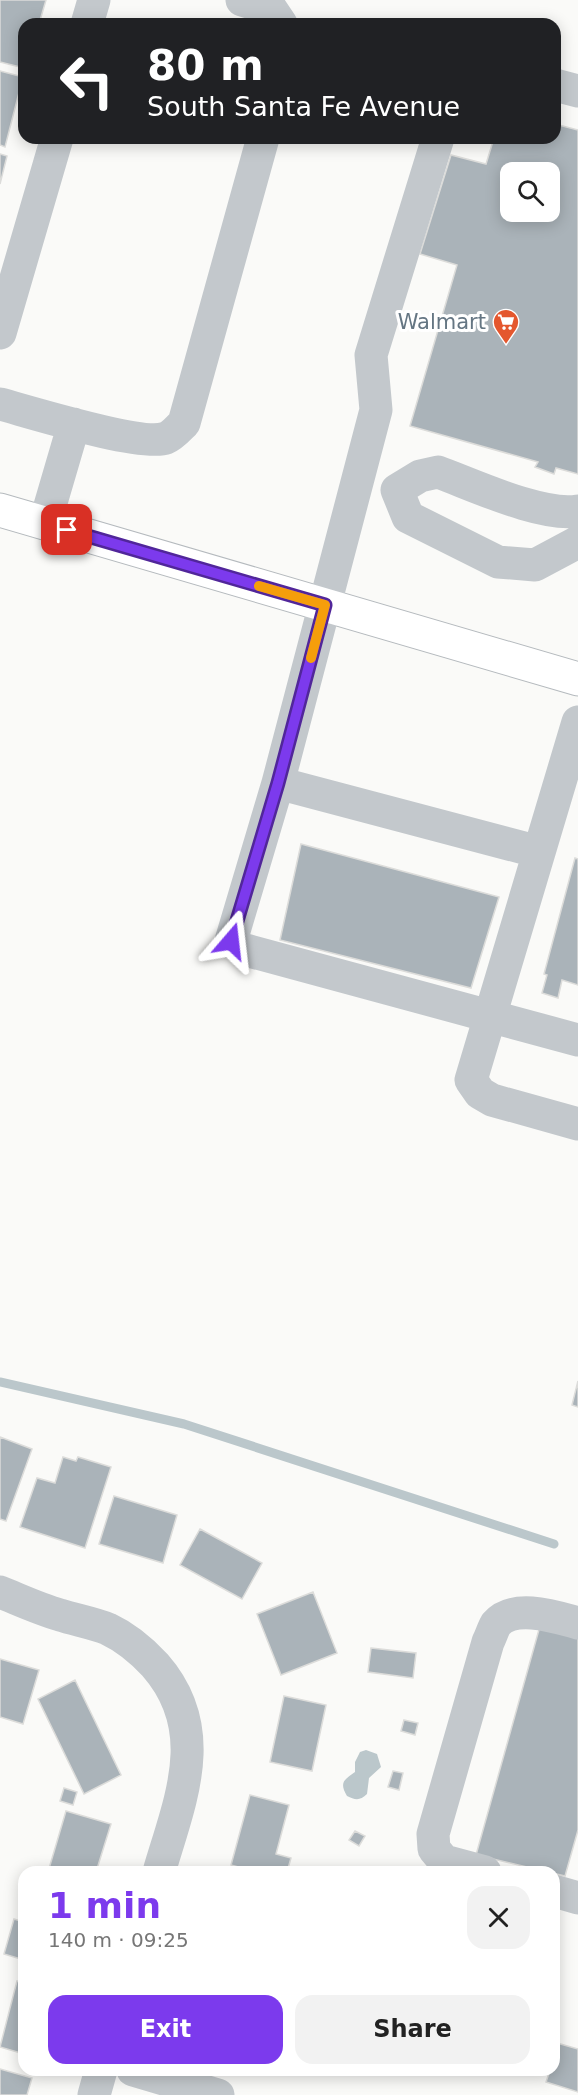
<!DOCTYPE html>
<meta charset="utf-8">
<style>
:root{--surface:#fff;--page:#f2f2f2;--text:#222;--muted:#767676;--accent:#7c3aed}
body{margin:0;font-family:"DejaVu Sans",sans-serif;background:var(--page);color:var(--text);height:100vh;display:flex;flex-direction:column;font-size:22px;white-space:nowrap}
*{box-sizing:border-box;margin:0}
p{font-size:20px;color:var(--muted)}
.icon{flex:none;width:33px;height:33px;fill:none;stroke:currentColor;stroke-width:2;stroke-linecap:round;stroke-linejoin:round}
.map{position:relative;flex:1;overflow:hidden}
.details{position:absolute;left:18px;top:1866px;width:542px;height:210px;display:flex;flex-direction:column;background:var(--surface);border-radius:18px;box-shadow:0 3px 15px #0003}
.details>*{flex:none}
.top-card{position:absolute;left:18px;top:18px;width:543px;height:126px;border-radius:18px;box-shadow:0 3px 15px #0003;background:#202124;color:#fff;overflow:hidden}
.controls{position:absolute;left:500px;top:162px;display:grid;gap:12px}
.controls a{display:grid;place-items:center;width:60px;height:60px;border-radius:12px;background:var(--surface);box-shadow:0 3px 15px #0003;font-size:30px}
.pin{position:absolute;display:grid;place-items:center;width:51px;height:51px;color:#fff;margin:-26px;border-radius:12px;box-shadow:0 3px 9px #0006}
.me{position:absolute;width:66px;margin:-33px;rotate:17deg;stroke-linejoin:round;filter:drop-shadow(0 0 4px #0008)}
.turn{display:flex;align-items:center;gap:21px;height:126px;padding:0 30px;font-size:27px}
.turn .icon{width:78px;height:78px;stroke-width:2.5}
.turn b{display:block;font-size:42px;line-height:51px}
.round{display:grid;place-items:center;flex:none;width:63px;height:63px;border-radius:18px;background:var(--page)}
.summary{display:flex;align-items:center;justify-content:space-between;height:102px;padding:0 30px}
h1{font-size:36px;font-weight:600;line-height:45px;color:var(--accent)}
.action{display:flex;gap:12px;margin-top:auto;padding:12px 30px}
.action a{flex:1;height:69px;border-radius:18px;background:var(--accent);color:#fff;font-size:24px;font-weight:600;line-height:69px;text-align:center}
.action a+a{background:var(--page);color:var(--text)}
.map>svg:first-child{display:block}
.water{fill:#bbc7cb}
.lines{fill:none;stroke-linecap:round;stroke-linejoin:round}
.stream{stroke:#bbc7cb;stroke-width:9}
.building{fill:#aab3b9;stroke:#dcdcda;stroke-width:1.5;fill-rule:evenodd}
.major-casing{stroke:#b5babe;stroke-width:35}
.minor{stroke:#c3c8cc;stroke-width:33}
.major{stroke:#fff;stroke-width:33}
.route-casing{stroke:#51269a;stroke-width:15}
.route{stroke:#7c3aed;stroke-width:10}
.slow{stroke:#f59e0b;stroke-width:10}
.labels{text-anchor:middle;stroke-width:6;stroke-linejoin:round;paint-order:stroke}
.poi-label{font-size:21px;fill:#657683;stroke:#fff;text-anchor:end}
</style>
<div class="map">
<svg width="578" height="2095" viewBox="0 0 578 2095">
<rect width="100%" height="100%" fill="#fafaf8"/>
<path class="water" d="M366,1750L377,1754L381,1767L369,1778L367,1794C360,1801 355,1800 347,1796C339,1782 344,1780 355,1772V1762L360,1752Z"/>
<g class="lines">
<path class="stream" d="M0,1382L184,1424L554,1544"/>
</g>
<path class="building" d="M0,0H46L39,24H24V68L0,62Z
M0,71L23,77L5,147L0,145Z
M555,124L578,130V474L556,468L554,474L535,467L538,462L410,426L457,265L420,254L451,155L486,164L494,138H555ZM510,172H549V212H510Z
M0,154L7,156L0,184Z
M301,844L499,897L471,988L280,940Z
M575,858L578,859V985L562,980L558,998L542,993L547,975L544,974Z
M578,1381V1407L572,1405Z
M0,1437L32,1449L6,1521L0,1519Z
M63,1457L76,1461L78,1457L111,1467L85,1548L20,1527L37,1478L55,1483Z
M114,1496L177,1515L163,1563L99,1544Z
M200,1529L262,1563L242,1599L180,1565Z
M313,1592L337,1653L281,1675L257,1614Z
M540,1626L578,1636V1830L565,1876L476,1855Z
M371,1648L416,1653L413,1678L368,1672Z
M0,1659L39,1670L23,1724L0,1717Z
M75,1680L121,1775L84,1794L38,1699Z
M284,1696L326,1705L312,1771L270,1762Z
M404,1720L418,1723L415,1735L401,1731Z
M393,1771L403,1773L399,1790L388,1787Z
M64,1788L77,1792L73,1805L60,1801Z
M250,1795L289,1805L276,1854L291,1858L287,1872H257L231,1865Z
M66,1811L111,1824L96,1872H48Z
M355,1831L365,1836L359,1846L349,1840Z
M14,1919L24,1922V1960L4,1954Z
M17,1981L24,1983V2054L0,2047Z
M557,2043L578,2049V2092L546,2082L550,2070H554V2056Z
M0,2069L32,2078L27,2095H0Z"/>
<g class="lines">
<g class="major-casing">
<path id="major" d="M0,510L578,679"/>
</g>
<path class="minor" d="M242,0L271,9L281,24
M87,24L94,0
M555,85L578,91
M438,138L371,355L376,410L278,783L539,852
M0,333L57,138
M0,404C30,412 142,447 166,438C172,436 179,428 184,423L263,138
M578,511C541,517 474,485 438,472L420,476L397,490L408,517L498,562L535,565L578,542
M45,523L74,424
M578,722L471,1080L480,1093L492,1100L578,1124
M278,783L231,941L242,949L578,1040
M0,1592C20,1600 39,1609 60,1615C76,1620 93,1623 108,1629C125,1637 142,1651 155,1665C212,1730 180,1800 159,1872
M485,1872L444,1861L434,1849L433,1834L488,1642C491,1636 493,1629 496,1624C514,1603 556,1617 578,1623
M554,1891L578,1898
M133,2070L218,2095
M94,2095L101,2070"/>
<use href="#major" class="major"/>
</g>
<g class="lines">
<g class="route-casing">
<path id="route" d="M67,530L325,605L278,783L231,941"/>
</g>
<use href="#route" class="route"/>
<path class="slow" d="M259,586L325,605L311,658"/>
</g>
<defs>
<g id="supermarket-pin" transform="scale(1.35)"><path d="M0 17L-7.5 6A9.5 9.5 0 1 1 7.5 6Z" fill="#e4572e" stroke="#fff"/><path d="M-6-5.5h2.5l.6 2H6L4.5 2H-2.5L-4.4-4H-6ZM-1.5 3.2a1.3 1.3 0 1 0 .1 0ZM3 3.2a1.3 1.3 0 1 0 .1 0Z" fill="#fff"/></g>
</defs>
<g fill-rule="evenodd">
<use href="#supermarket-pin" x="506" y="322"/>
</g>
<g class="labels">
<g class="poi-label">
<text x="486" y="329">Walmart</text>
</g>
</g>
</svg>
<div class="controls">
<a><svg class="icon" aria-label="search" viewBox="0 0 24 24"><circle cx="10" cy="10" r="6"/><path d="M15 15l6 6"/></svg></a>
</div>
<div class="pin" style="left:67px;top:530px;background:#d93025"><svg class="icon" aria-label="arrive" viewBox="0 0 24 24"><path d="M6 21V4h12l-3 4 3 4H6"/></svg></div>
<svg class="me" style="left:231px;top:941px" viewBox="-20 -20 40 40"><path d="M0-17L14 15 0 8-14 15z" fill="#7c3aed" stroke="#fff" stroke-width="4"/></svg>
<div class="top-card">
<div class="turn"><svg class="icon" aria-label="left" viewBox="0 0 24 24"><path d="M17 20v-9H6M10 6l-5 5 5 5"/></svg><div><b>80 m</b>South Santa Fe Avenue</div></div>
</div>
<section class="details">
<div class="summary"><div><h1>1 min</h1><p>140 m · 09:25</p></div><a class="round"><svg class="icon" aria-label="close" viewBox="0 0 24 24"><path d="M6 6l12 12M18 6L6 18"/></svg></a></div>
<div class="action"><a>Exit</a><a>Share</a></div>
</section>
</div>
